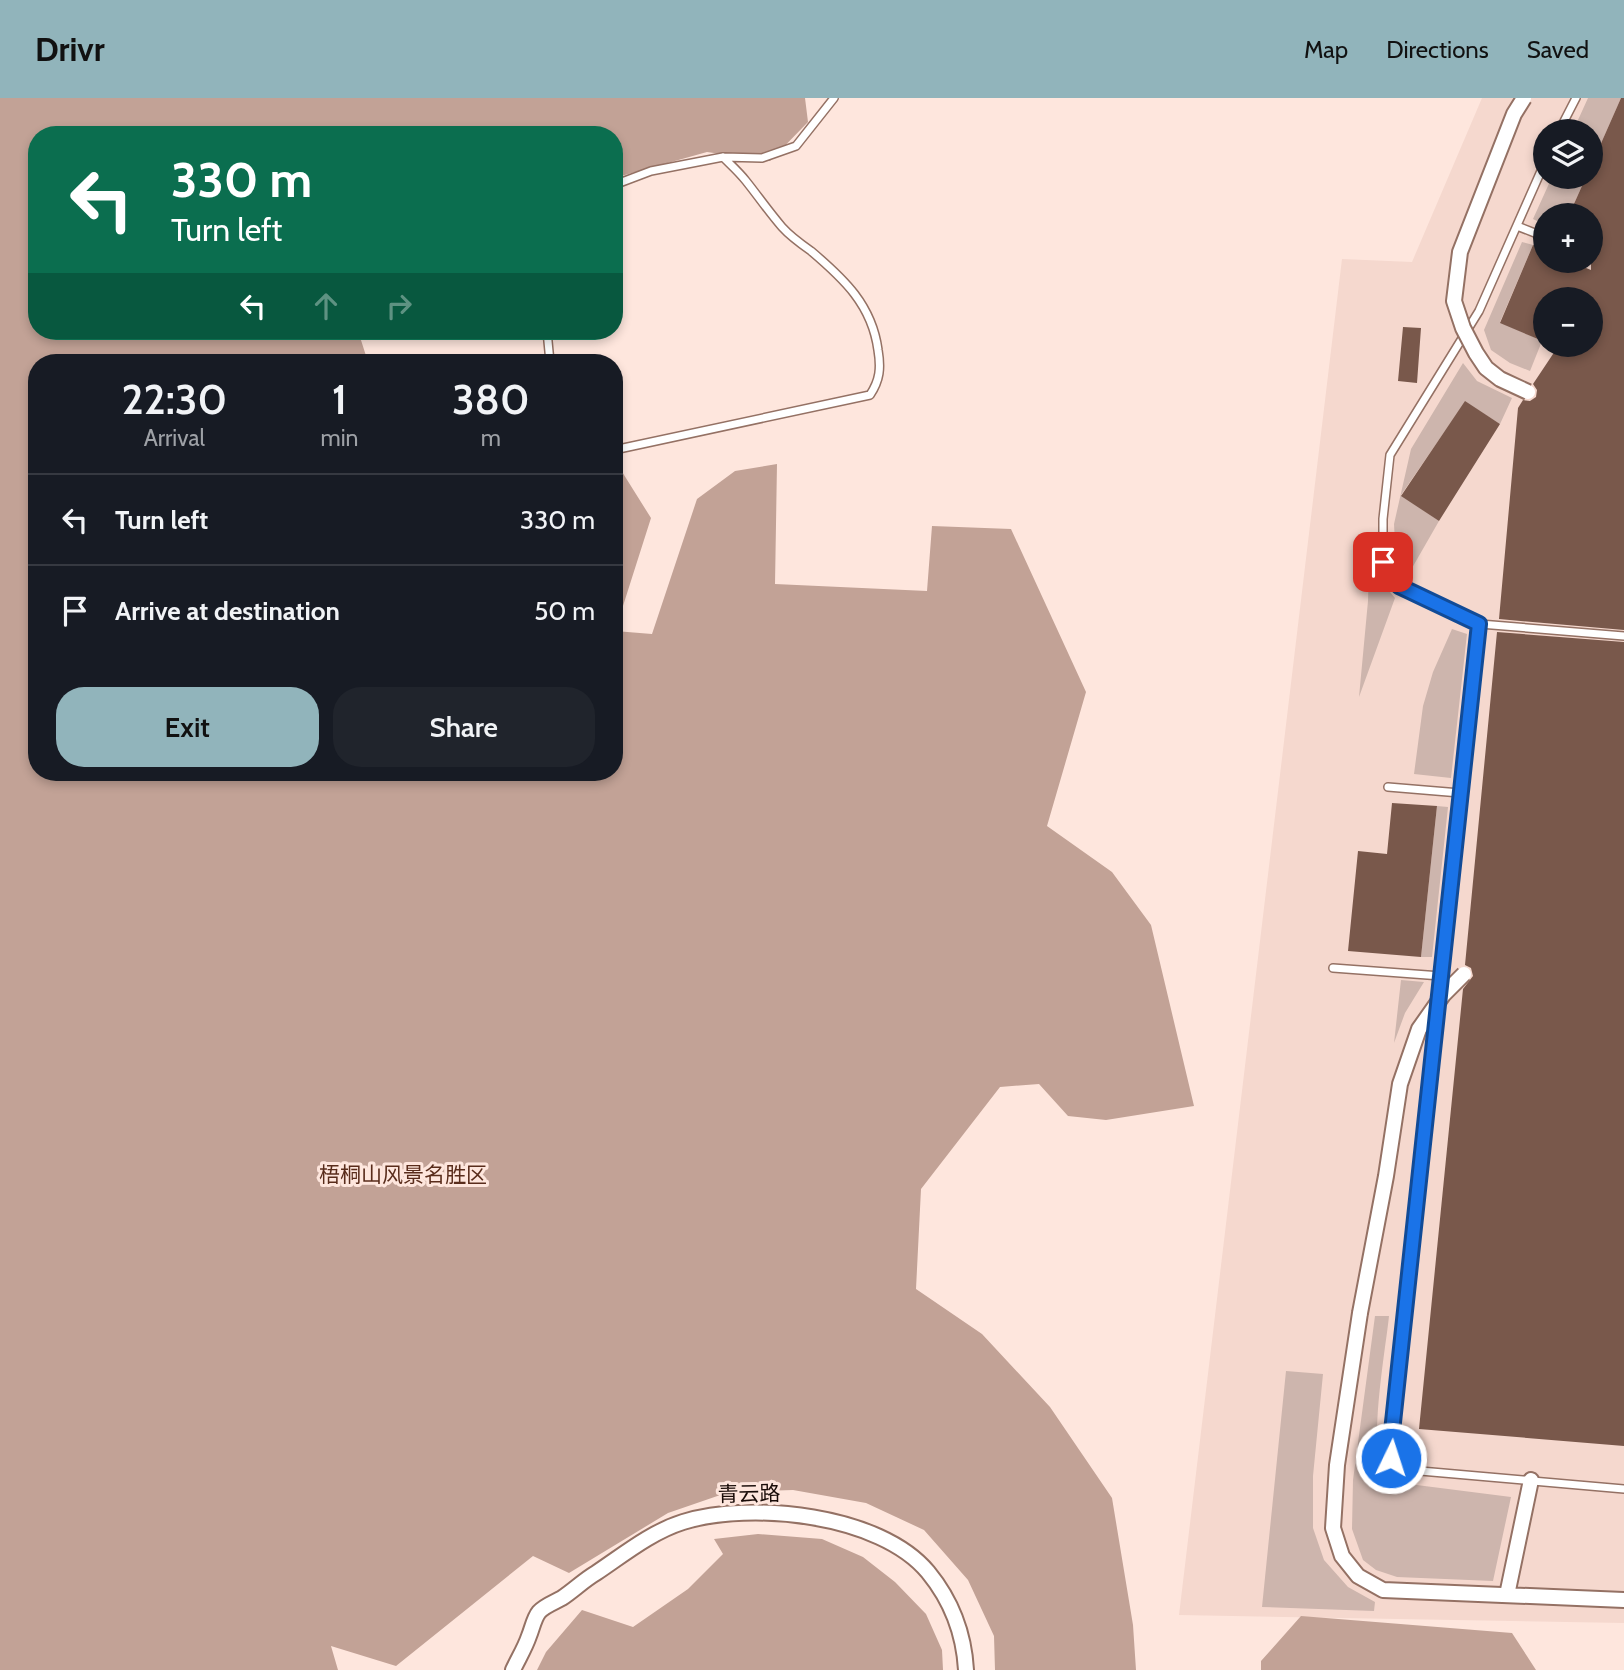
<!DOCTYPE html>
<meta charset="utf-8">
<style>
:root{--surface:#171b24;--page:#20242c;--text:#f1f3f6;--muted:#9ea1a6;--line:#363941;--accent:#91b4bb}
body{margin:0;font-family:Cabin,"Noto Sans SC",sans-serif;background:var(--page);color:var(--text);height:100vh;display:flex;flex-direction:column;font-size:26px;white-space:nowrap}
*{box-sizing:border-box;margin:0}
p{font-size:23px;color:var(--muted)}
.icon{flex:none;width:38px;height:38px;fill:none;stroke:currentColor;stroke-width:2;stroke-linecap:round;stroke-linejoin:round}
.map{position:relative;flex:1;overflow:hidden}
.drawer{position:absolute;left:28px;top:256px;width:595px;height:427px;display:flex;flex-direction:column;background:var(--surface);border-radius:28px;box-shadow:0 4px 10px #0003}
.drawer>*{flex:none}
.top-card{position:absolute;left:28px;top:28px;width:595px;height:214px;border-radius:28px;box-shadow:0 4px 10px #0003;background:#0b6e4f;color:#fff;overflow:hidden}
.fabs{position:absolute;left:1533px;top:21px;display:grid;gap:14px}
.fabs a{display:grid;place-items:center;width:70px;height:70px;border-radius:50%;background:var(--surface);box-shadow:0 4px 10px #0003;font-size:35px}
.pin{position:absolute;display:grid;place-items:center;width:60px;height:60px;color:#fff;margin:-30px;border-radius:14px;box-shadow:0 4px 10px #0006}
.me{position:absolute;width:77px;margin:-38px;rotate:4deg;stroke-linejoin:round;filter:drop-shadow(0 0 5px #0008)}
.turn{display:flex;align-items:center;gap:24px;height:147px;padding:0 28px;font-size:32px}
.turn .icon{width:91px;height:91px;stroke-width:2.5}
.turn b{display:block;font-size:49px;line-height:60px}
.lanes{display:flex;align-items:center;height:66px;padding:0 28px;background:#0003;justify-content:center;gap:35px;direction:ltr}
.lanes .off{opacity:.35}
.eta{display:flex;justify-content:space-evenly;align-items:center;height:119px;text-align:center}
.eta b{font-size:42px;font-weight:600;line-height:49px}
.cta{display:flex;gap:14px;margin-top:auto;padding:14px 28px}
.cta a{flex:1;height:80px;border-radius:28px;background:var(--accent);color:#111;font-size:28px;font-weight:600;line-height:80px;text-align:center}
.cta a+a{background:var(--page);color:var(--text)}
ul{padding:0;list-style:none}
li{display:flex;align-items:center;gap:21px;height:91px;padding:0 28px;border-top:2px solid var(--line)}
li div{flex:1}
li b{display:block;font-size:26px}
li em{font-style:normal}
header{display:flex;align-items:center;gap:42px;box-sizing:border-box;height:98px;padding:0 35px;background:var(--accent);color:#111}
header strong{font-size:33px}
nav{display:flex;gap:38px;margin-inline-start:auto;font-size:24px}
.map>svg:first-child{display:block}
.built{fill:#f5d8ce;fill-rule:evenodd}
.green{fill:#cdb5ad}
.forest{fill:#c2a296}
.building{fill:#79584b}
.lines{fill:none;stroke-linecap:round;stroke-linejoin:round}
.service-casing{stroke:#947164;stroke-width:10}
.minor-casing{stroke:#947164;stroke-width:18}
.service{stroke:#fff;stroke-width:7}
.minor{stroke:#fff;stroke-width:14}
.minor-bridge-casing{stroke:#947164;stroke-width:18;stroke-linecap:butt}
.minor-bridge{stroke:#fff;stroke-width:14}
.route-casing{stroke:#114b97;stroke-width:18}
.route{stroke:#1a73e8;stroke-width:12}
.labels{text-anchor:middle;stroke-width:6;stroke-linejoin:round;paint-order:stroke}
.park-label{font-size:21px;fill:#592c1b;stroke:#fee6dd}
.street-label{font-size:21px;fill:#190c08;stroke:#fee6dd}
</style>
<header>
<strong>Drivr</strong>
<nav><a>Map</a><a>Directions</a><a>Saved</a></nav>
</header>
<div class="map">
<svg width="1624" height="1572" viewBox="0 0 1624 1572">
<rect width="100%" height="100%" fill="#fee6dd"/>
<path class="built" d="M1482,0H1624V1525L1179,1517L1342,161L1412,164ZM1545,33H1591V79H1545ZM1545,117H1591V163H1545ZM1545,201H1591V247H1545Z"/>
<path class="green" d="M1588,0H1621L1591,68V33H1573Z
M1552,79H1586L1569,117H1545V127L1533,121Z
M1522,144L1533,147L1500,224L1542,243L1530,273L1510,265L1491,252L1484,232Z
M1463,265L1477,283L1512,300L1500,326L1465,304L1401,397L1439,423L1408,477L1396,464L1394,426L1411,351Z
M1369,469L1395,500L1359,599L1368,503Z
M1452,531L1467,536L1451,680L1414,676L1423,608L1433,574Z
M1437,708L1448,709L1432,859H1421Z
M1401,882L1424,884L1405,915L1394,945Z
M1375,1218H1389C1386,1249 1368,1347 1383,1371C1385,1376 1390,1380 1393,1384L1511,1399L1493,1483L1397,1479L1376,1472L1363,1462L1352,1431L1353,1382Z
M1286,1273L1323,1276L1313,1378V1430L1324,1462L1348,1489L1375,1504L1374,1513L1262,1509Z"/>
<path class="forest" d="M0,0H805L808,24L770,63L707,54L614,80V37H37V233H363L360,239L368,264H37V674H614V361L651,420L615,533L652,536L697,401L735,373L777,366L775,486L927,493L932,428L1011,431L1086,594L1047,728L1112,774L1151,827L1194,1008L1106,1022L1068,1018L1039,986L1000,989L921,1091L916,1191L982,1236L1050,1309L1112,1400L1133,1527L1136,1572H995L994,1538L968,1482L924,1432L866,1405L793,1392L729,1394L668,1415L569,1475L533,1458L396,1568L331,1548L338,1572H0Z
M758,1436L822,1441L863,1459L895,1484L926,1516L942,1552L943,1572H537L546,1554L582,1512L633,1529L688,1491L723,1456L714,1441Z
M1301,1518L1512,1535L1536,1572H1261V1563Z"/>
<path class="building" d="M1621,0H1624V532L1499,521L1518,310L1523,302L1530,303L1536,299L1537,292L1533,286L1559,247H1591V201H1545V244L1500,225L1533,147L1545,152V163H1569L1591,172V117H1569L1586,79H1591V68Z
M1403,229L1421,230L1417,285L1398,283Z
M1465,303L1500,326L1439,423L1401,398Z
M1497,534L1624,544V1348L1419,1331L1463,891L1473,878L1471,870L1465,867Z
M1392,705L1437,708L1421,859L1348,853L1358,753L1387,756Z"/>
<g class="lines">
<g class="service-casing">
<path id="service" d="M1559,33L1576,0
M614,87L651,73L723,59L762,60L796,48L834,0
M1517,128L1545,139
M547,233L550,264
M614,352L870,297C880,282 881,270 878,252C872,207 844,181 811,153C801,146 790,138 782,129C769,114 758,98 746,83C739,74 731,67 723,59
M1480,526L1399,488L1383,464V421L1390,357L1479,213L1545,64
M1388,689L1460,695
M1333,870L1441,878
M1438,899L1480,526L1624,538
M1437,911L1390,1352L1391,1360L1398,1366L1409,1372L1624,1391"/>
</g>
<g class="minor-casing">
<path id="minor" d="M1360,1215L1337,1367L1333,1430L1342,1458L1358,1478L1383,1492L1624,1502
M1507,1497L1531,1382
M513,1572C518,1561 525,1550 529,1538C532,1531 534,1520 539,1514C544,1508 555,1504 562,1500C574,1492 584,1482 596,1475C623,1457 651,1434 683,1424C751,1403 880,1416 928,1474C951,1502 964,1536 966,1572"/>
</g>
<use href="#service" class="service"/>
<use href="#minor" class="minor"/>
<g class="minor-bridge-casing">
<path id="minor-bridge" d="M1524,0L1514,16L1460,154L1454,203L1463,230L1476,255L1486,270L1500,281L1528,294
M1360,1215L1386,1078L1400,986L1419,931L1443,897L1464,876"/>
</g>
<use href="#minor-bridge" class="minor-bridge"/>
</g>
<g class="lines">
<g class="route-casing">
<path id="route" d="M1383,464L1399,488L1479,526L1390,1352L1391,1360"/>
</g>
<use href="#route" class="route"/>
</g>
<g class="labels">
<g class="park-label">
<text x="403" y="1084">梧桐山风景名胜区</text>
</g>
<g class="street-label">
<text transform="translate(749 1396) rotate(-1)" y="7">青云路</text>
</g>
</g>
</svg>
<div class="fabs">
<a><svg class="icon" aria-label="layers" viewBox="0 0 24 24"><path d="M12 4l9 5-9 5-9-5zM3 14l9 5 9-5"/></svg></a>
<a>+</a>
<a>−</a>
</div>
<div class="pin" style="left:1383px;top:464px;background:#d93025"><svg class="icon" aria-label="arrive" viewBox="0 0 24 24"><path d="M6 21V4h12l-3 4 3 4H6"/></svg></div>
<svg class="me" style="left:1391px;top:1360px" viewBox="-20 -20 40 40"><circle r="17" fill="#1a73e8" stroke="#fff" stroke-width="3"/><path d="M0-11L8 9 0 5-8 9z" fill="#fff"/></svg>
<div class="top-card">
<div class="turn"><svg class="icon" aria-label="left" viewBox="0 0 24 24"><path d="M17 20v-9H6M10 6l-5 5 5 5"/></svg><div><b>330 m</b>Turn left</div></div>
<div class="lanes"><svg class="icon" aria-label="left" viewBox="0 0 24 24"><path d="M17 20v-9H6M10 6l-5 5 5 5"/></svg><svg class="icon off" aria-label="ahead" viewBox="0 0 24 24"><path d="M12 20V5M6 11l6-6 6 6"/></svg><svg class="icon off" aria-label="right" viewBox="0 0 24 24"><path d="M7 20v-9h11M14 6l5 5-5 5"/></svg></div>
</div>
<section class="drawer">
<div class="eta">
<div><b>22:30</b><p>Arrival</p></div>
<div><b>1</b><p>min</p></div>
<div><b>380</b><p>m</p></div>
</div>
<ul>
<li><svg class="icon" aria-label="left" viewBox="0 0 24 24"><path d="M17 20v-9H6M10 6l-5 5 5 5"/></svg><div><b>Turn left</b></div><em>330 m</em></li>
<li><svg class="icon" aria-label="arrive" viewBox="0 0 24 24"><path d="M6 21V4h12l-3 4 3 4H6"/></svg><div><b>Arrive at destination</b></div><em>50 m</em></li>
</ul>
<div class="cta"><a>Exit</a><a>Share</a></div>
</section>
</div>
